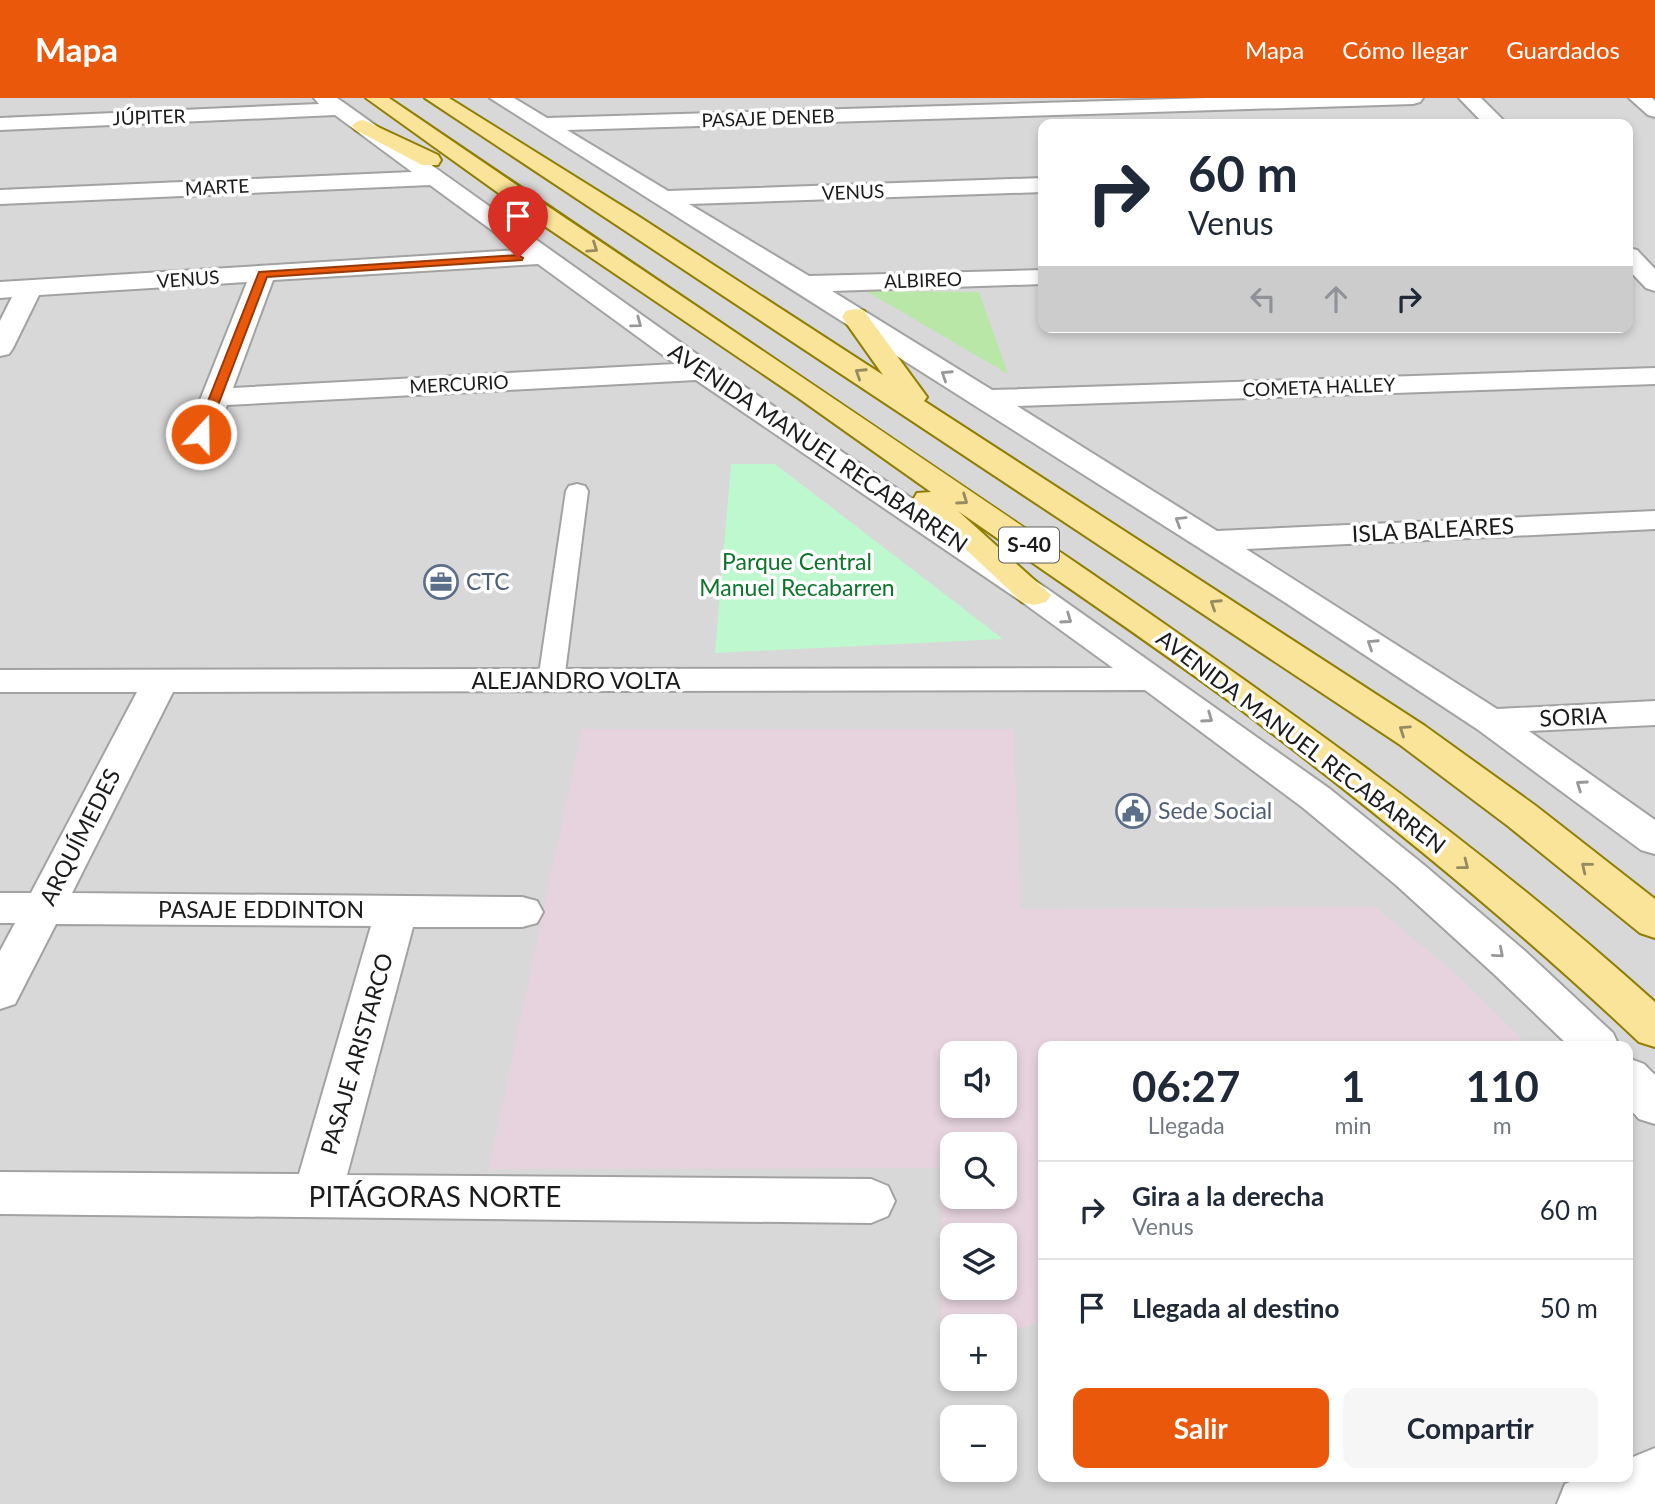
<!DOCTYPE html>
<html lang="es">
<meta charset="utf-8">
<style>
:root{--surface:#fff;--page:#f6f6f7;--text:#1f2937;--muted:#747a83;--line:#e0e1e3;--accent:#ea580c}
body{margin:0;font-family:Lato,sans-serif;background:var(--page);color:var(--text);height:100vh;display:flex;flex-direction:column;font-size:26px;white-space:nowrap}
*{box-sizing:border-box;margin:0}
p{font-size:23px;color:var(--muted)}
.icon{flex:none;width:38px;height:38px;fill:none;stroke:currentColor;stroke-width:2;stroke-linecap:round;stroke-linejoin:round}
.map{position:relative;flex:1;overflow:hidden}
.drawer{position:absolute;left:1038px;top:943px;width:595px;height:441px;display:flex;flex-direction:column;background:var(--surface);border-radius:14px;box-shadow:0 4px 10px #0003}
.drawer>*{flex:none}
.guide{position:absolute;left:1038px;top:21px;width:595px;height:214px;border-radius:14px;box-shadow:0 4px 10px #0003;background:#fff;color:var(--text);overflow:hidden}
.buttons{position:absolute;left:940px;top:943px;display:grid;gap:14px}
.buttons a{display:grid;place-items:center;width:77px;height:77px;border-radius:14px;background:var(--surface);box-shadow:0 4px 10px #0003;font-size:35px}
.pin{position:absolute;display:grid;place-items:center;width:60px;height:60px;color:#fff;margin:-72px -30px;border-radius:50% 50% 50% 0;rotate:-45deg;box-shadow:0 0 7px #0007}
.pin .icon{rotate:45deg}
.me{position:absolute;width:77px;margin:-38px;rotate:21deg;stroke-linejoin:round;filter:drop-shadow(0 0 5px #0008)}
.turn{display:flex;align-items:center;gap:24px;height:147px;padding:0 35px;font-size:32px}
.turn .icon{width:91px;height:91px;stroke-width:2.5}
.turn b{display:block;font-size:49px;line-height:60px}
.lanes{display:flex;align-items:center;height:66px;padding:0 35px;background:#0003;justify-content:center;gap:35px;direction:ltr}
.lanes .off{opacity:.35}
.eta{display:flex;justify-content:space-evenly;align-items:center;height:119px;text-align:center}
.eta b{font-size:42px;font-weight:700;line-height:49px}
.primary-button{display:flex;gap:14px;margin-top:auto;padding:14px 35px}
.primary-button a{flex:1;height:80px;border-radius:14px;background:var(--accent);color:#fff;font-size:28px;font-weight:700;line-height:80px;text-align:center}
.primary-button a+a{background:var(--page);color:var(--text)}
ul{padding:0;list-style:none}
li{display:flex;align-items:center;gap:21px;height:98px;padding:0 35px;border-top:2px solid var(--line)}
li div{flex:1}
li b{display:block;font-size:26px}
li em{font-style:normal}
header{display:flex;align-items:center;gap:42px;box-sizing:border-box;height:98px;padding:0 35px;background:var(--accent);color:#fff}
header strong{font-size:33px}
nav{display:flex;gap:38px;margin-inline-start:auto;font-size:24px}
.map>svg:first-child{display:block}
.residential{fill:#d9d8d8;fill-rule:evenodd}
.industrial{fill:#e6d3de;fill-rule:evenodd}
.grass{fill:#b9e7a7}
.park{fill:#bdf8ce}
.lines{fill:none;stroke-linecap:round;stroke-linejoin:round}
.lane-casing{stroke:#a2a2a2;stroke-width:4}
.street-casing{stroke:#a2a2a2;stroke-width:4}
.primary-casing{stroke:#8f7e03;stroke-width:4}
.lane{fill:#fff;fill-rule:evenodd}
.street{fill:#fff;fill-rule:evenodd}
.primary{fill:#f9e499;fill-rule:evenodd}
.oneway{stroke:#958a60}
.oneway2{stroke:#989898}
.route{fill:#ea580c;stroke:#983908;stroke-width:2}
.labels{text-anchor:middle;stroke-width:7;stroke-linejoin:round;paint-order:stroke}
.far-street-label{font-size:19px;fill:#1b1b1b;stroke:#fff}
.shield{fill:#fff;stroke:#5f5f5f;stroke-width:2}
.shield-label{font-size:21px;font-weight:bold;fill:#1b1b1b}
.street-label{font-size:23px;fill:#1b1b1b;stroke:#fff}
.park-label{font-size:23px;fill:#0d752b;stroke:#fff}
.service-label{font-size:23px;fill:#4e5e75;stroke:#fff;text-anchor:start}
.near-street-label{font-size:28px;fill:#1b1b1b;stroke:#fff}
</style>
<header>
<strong>Mapa</strong>
<nav><a>Mapa</a><a>Cómo llegar</a><a>Guardados</a></nav>
</header>
<div class="map">
<svg width="1655" height="1406" viewBox="0 0 1655 1406">
<rect width="100%" height="100%" fill="#edebe1"/>
<path class="residential" d="M0,0H1655V1406H0ZM1043,26H1628V229H1043ZM1043,948H1628V1379H1043ZM952,956H1004V1008H952ZM952,1046H1004V1099H952ZM952,1138H1004V1190H952ZM952,1228H1004V1281H952ZM952,1320H1004V1372H952Z"/>
<path class="industrial" d="M582,631H1013L1021,811L1375,809L1457,877L1529,948H1043V1223L1005,1235L1004,1228H952V1252L941,1255L942,1070L489,1071ZM952,956H1004V1008H952ZM952,1046H1004V1099H952ZM952,1138H1004V1190H952Z"/>
<path class="grass" d="M866,193L979,194L1008,276Z"/>
<path class="park" d="M731,366H775L1003,541L715,555Z"/>
<g class="lines">
<g class="lane-casing">
<path id="lane" d="M577,386L585,388L588,393L564,583L560,589L551,591L542,589L538,583L566,393L569,388Z"/>
</g>
<g class="street-casing">
<path id="street" d="M314,0H337L347,7L712,267L1046,490L1330,691L1424,767L1525,853L1613,935L1619,948H1569L1495,877L1396,787L1302,709L1145,592L173,594L72,795L522,799L537,803L543,814L537,825L522,829H413L347,1077L871,1081L888,1088L895,1103L888,1118L871,1125L0,1116V1074L299,1076L371,828L56,826L15,906L0,911V853L15,825H0V795H31L137,594H0V572L1113,570L1022,504L696,282L227,307L209,355L204,361L194,364L184,361L179,355L247,184L39,197L13,250L9,256L0,258V223L12,199L0,200V184L519,152L430,87L0,106V92L412,74L335,17L0,32V20L319,6ZM538,166L675,266L233,290L273,182Z
M490,0H514L547,20L1207,0H1423L1420,4L1413,6L567,32L668,93L1043,80V94L689,106L809,178L1043,172V186L832,193L992,292L1655,270V286L1017,308L1217,433L1655,413V431L1246,451L1497,611L1655,603V627L1529,633L1655,722V756L1641,752L1477,631L1286,505Z
M1459,0H1481L1507,26H1484Z
M1629,0H1652L1655,3V19L1648,17Z
M1628,150L1637,152L1655,171V193L1646,190L1628,171Z
M1628,960L1644,966L1655,977V1026L1639,1021L1628,1009Z
M1655,1350V1406H1557L1565,1386L1582,1379H1628V1361Z"/>
</g>
<g class="primary-casing">
<path id="primary" d="M366,0H389C619,158 852,311 1082,469C1280,605 1477,744 1655,904V949L1639,944C1512,824 1375,713 1236,608C1145,541 1051,478 958,413L1051,497L1046,504L1034,507L1022,504L913,402L917,395L931,394L797,299L543,127Z
M425,0H449L638,118L883,277L842,219L846,213L855,211L864,213L927,299L924,303L1425,628L1536,708L1655,801V840L1640,835L1508,728L1399,646Z
M363,22L438,57L441,62L438,67H422L356,32L352,28L356,24Z"/>
</g>
<use href="#lane" class="lane"/>
<use href="#street" class="street"/>
<use href="#primary" class="primary"/>
</g>
<defs><path id="oneway-chevron" d="M-2-3.5L2.5 0L-2 3.5" fill="none" stroke-width="1.6" stroke-linecap="round" stroke-linejoin="round" transform="scale(1.75)"/></defs>
<g class="oneway">
<use href="#oneway-chevron" transform="translate(593 150) rotate(34)"/>
<use href="#oneway-chevron" transform="translate(860 275) rotate(-147)"/>
<use href="#oneway-chevron" transform="translate(963 402) rotate(35)"/>
<use href="#oneway-chevron" transform="translate(1215 506) rotate(-147)"/>
<use href="#oneway-chevron" transform="translate(1404 632) rotate(-146)"/>
<use href="#oneway-chevron" transform="translate(1464 767) rotate(38)"/>
<use href="#oneway-chevron" transform="translate(1586 769) rotate(-141)"/>
</g>
<g class="oneway2">
<use href="#oneway-chevron" transform="translate(637 225) rotate(36)"/>
<use href="#oneway-chevron" transform="translate(946 277) rotate(-147)"/>
<use href="#oneway-chevron" transform="translate(1180 423) rotate(-148)"/>
<use href="#oneway-chevron" transform="translate(1067 521) rotate(35)"/>
<use href="#oneway-chevron" transform="translate(1372 546) rotate(-147)"/>
<use href="#oneway-chevron" transform="translate(1208 620) rotate(35)"/>
<use href="#oneway-chevron" transform="translate(1581 687) rotate(-145)"/>
<use href="#oneway-chevron" transform="translate(1499 855) rotate(41)"/>
</g>
<path class="route" d="M518,157L523,160L522,162L267,179L207,336L201,340L195,336L259,174Z"/>
<defs>
<g id="office-ring" transform="scale(1.75)"><circle r="9.5" fill="#fff" stroke="#5c6f8a" stroke-width="1.5"/><path d="M-6-3h4V-5.5h4V-3h4V5H-6ZM-1-4.5V-3h2v-1.5ZM-6 0V1H6V0Z" fill="#5c6f8a"/></g>
<g id="civic-ring" transform="scale(1.75)"><circle r="9.5" fill="#fff" stroke="#5c6f8a" stroke-width="1.5"/><path d="M-.6-6.5H3V-4.5H.6V-3L4-1V1h2V6H-6V1h2V-1L-.6-3ZM-1.2 2.5V6h2.4V2.5Z" fill="#5c6f8a"/></g>
</defs>
<g fill-rule="evenodd">
<use href="#office-ring" x="441" y="484"/>
<use href="#civic-ring" x="1133" y="713"/>
</g>
<g class="labels">
<g class="far-street-label">
<text transform="translate(149 19) rotate(-2)" y="7">JÚPITER</text>
<text transform="translate(768 20) rotate(-2)" y="7">PASAJE DENEB</text>
<text transform="translate(217 89) rotate(-3)" y="7">MARTE</text>
<text transform="translate(853 94) rotate(-2)" y="7">VENUS</text>
<text transform="translate(188 181) rotate(-4)" y="7">VENUS</text>
<text transform="translate(923 182) rotate(-2)" y="7">ALBIREO</text>
<text transform="translate(459 286) rotate(-3)" y="7">MERCURIO</text>
<text transform="translate(1319 289) rotate(-2)" y="7">COMETA HALLEY</text>
</g>
<rect class="shield" x="999" y="429.5" width="60" height="35" rx="5"/>
<g class="shield-label">
<text x="1029" y="454">S-40</text>
</g>
<g class="street-label">
<text transform="translate(818 350) rotate(34)" y="8">AVENIDA MANUEL RECABARREN</text>
<text transform="translate(1433 432) rotate(-3)" y="8">ISLA BALEARES</text>
<text x="576" y="591">ALEJANDRO VOLTA</text>
<text transform="translate(1573 619) rotate(-3)" y="8">SORIA</text>
<text transform="translate(1301 644) rotate(37)" y="8">AVENIDA MANUEL RECABARREN</text>
<text transform="translate(80 739) rotate(-63)" y="8">ARQUÍMEDES</text>
<text x="261" y="820">PASAJE EDDINTON</text>
<text transform="translate(357 956) rotate(-74)" y="8">PASAJE ARISTARCO</text>
</g>
<g class="park-label">
<text x="797" y="472">Parque Central<tspan x="797" dy="26">Manuel Recabarren</tspan></text>
</g>
<g class="service-label">
<text x="466" y="492">CTC</text>
<text x="1158" y="721">Sede Social</text>
</g>
<g class="near-street-label">
<text x="435" y="1109">PITÁGORAS NORTE</text>
</g>
</g>
</svg>
<div class="buttons">
<a><svg class="icon" aria-label="sound" viewBox="0 0 24 24"><path d="M4 9h4l5-4v14l-5-4H4zM17 9q2 3 0 6"/></svg></a>
<a><svg class="icon" aria-label="search" viewBox="0 0 24 24"><circle cx="10" cy="10" r="6"/><path d="M15 15l6 6"/></svg></a>
<a><svg class="icon" aria-label="layers" viewBox="0 0 24 24"><path d="M12 4l9 5-9 5-9-5zM3 14l9 5 9-5"/></svg></a>
<a>+</a>
<a>−</a>
</div>
<div class="pin" style="left:518px;top:160px;background:#d93025"><svg class="icon" aria-label="arrive" viewBox="0 0 24 24"><path d="M6 21V4h12l-3 4 3 4H6"/></svg></div>
<svg class="me" style="left:201px;top:336px" viewBox="-20 -20 40 40"><circle r="17" fill="#ea580c" stroke="#fff" stroke-width="3"/><path d="M0-11L8 9 0 5-8 9z" fill="#fff"/></svg>
<div class="guide">
<div class="turn"><svg class="icon" aria-label="right" viewBox="0 0 24 24"><path d="M7 20v-9h11M14 6l5 5-5 5"/></svg><div><b>60 m</b>Venus</div></div>
<div class="lanes"><svg class="icon off" aria-label="left" viewBox="0 0 24 24"><path d="M17 20v-9H6M10 6l-5 5 5 5"/></svg><svg class="icon off" aria-label="ahead" viewBox="0 0 24 24"><path d="M12 20V5M6 11l6-6 6 6"/></svg><svg class="icon" aria-label="right" viewBox="0 0 24 24"><path d="M7 20v-9h11M14 6l5 5-5 5"/></svg></div>
</div>
<section class="drawer">
<div class="eta">
<div><b>06:27</b><p>Llegada</p></div>
<div><b>1</b><p>min</p></div>
<div><b>110</b><p>m</p></div>
</div>
<ul>
<li><svg class="icon" aria-label="right" viewBox="0 0 24 24"><path d="M7 20v-9h11M14 6l5 5-5 5"/></svg><div><b>Gira a la derecha</b><p>Venus</p></div><em>60 m</em></li>
<li><svg class="icon" aria-label="arrive" viewBox="0 0 24 24"><path d="M6 21V4h12l-3 4 3 4H6"/></svg><div><b>Llegada al destino</b></div><em>50 m</em></li>
</ul>
<div class="primary-button"><a>Salir</a><a>Compartir</a></div>
</section>
</div>
